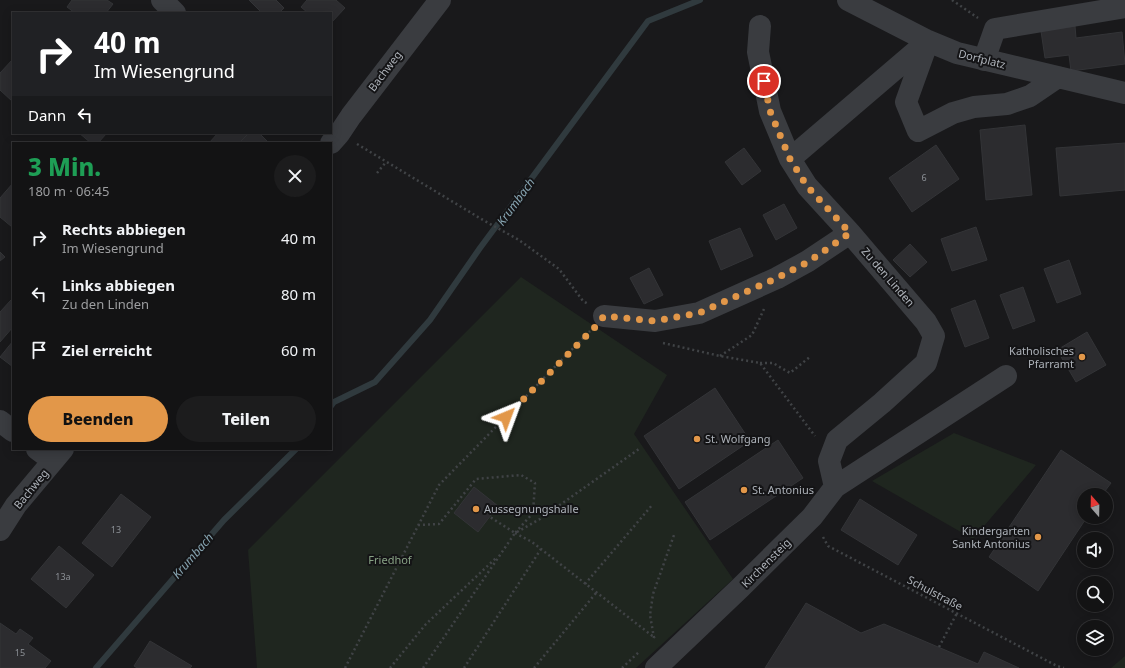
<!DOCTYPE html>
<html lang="de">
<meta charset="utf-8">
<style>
:root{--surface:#131314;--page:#1c1c1d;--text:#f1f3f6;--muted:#9d9ea0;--line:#323234;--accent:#e29749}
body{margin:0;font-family:"Noto Sans",sans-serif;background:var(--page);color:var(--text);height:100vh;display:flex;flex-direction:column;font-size:15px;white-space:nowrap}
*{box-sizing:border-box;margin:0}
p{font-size:13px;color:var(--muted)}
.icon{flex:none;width:22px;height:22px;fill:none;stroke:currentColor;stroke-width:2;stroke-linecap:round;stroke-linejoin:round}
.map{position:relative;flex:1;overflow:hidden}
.sheet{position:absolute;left:12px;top:142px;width:320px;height:308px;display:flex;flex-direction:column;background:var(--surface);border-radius:0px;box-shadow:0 2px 10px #0003,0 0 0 1px var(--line)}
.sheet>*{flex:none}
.top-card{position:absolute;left:12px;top:12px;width:320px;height:122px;border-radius:0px;box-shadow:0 2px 10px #0003,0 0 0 1px var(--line);background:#202124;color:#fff;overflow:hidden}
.needle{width:26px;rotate:340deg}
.tools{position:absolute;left:1077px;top:488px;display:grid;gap:8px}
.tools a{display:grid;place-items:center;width:36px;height:36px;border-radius:50%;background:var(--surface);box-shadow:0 2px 10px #0003,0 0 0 1px var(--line);font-size:20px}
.pin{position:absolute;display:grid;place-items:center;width:34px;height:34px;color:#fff;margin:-17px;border:2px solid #fff;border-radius:50%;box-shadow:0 1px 4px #0007}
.me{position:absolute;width:44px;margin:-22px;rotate:44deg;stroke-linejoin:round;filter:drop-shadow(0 0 3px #0008)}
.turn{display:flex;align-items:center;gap:14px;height:84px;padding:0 16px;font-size:18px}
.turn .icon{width:52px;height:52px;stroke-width:2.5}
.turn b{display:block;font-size:28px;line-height:34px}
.then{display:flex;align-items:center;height:38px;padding:0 16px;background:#0003;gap:8px;font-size:15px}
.round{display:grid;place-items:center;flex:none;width:42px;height:42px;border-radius:21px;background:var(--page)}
.head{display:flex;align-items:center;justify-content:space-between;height:68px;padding:0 16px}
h1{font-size:24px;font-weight:800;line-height:30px;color:#1e9e55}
.cta{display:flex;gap:8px;margin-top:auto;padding:8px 16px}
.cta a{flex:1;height:46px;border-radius:24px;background:var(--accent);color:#111;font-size:16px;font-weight:800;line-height:46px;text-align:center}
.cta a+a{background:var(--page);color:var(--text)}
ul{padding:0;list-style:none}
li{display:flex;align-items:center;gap:12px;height:56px;padding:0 16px}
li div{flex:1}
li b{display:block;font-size:15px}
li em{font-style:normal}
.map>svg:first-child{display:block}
.green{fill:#1f261f}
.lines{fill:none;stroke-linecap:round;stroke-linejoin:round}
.stream{stroke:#303a3e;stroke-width:6}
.building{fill:#2c2c2f;stroke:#333437}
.path{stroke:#404346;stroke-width:2.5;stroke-dasharray:2 3;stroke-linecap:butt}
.minor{stroke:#3a3c40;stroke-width:22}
.route{stroke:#e29749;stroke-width:7;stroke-dasharray:0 12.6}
.poi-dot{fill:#e29749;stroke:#141416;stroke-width:1.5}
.labels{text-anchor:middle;stroke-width:4;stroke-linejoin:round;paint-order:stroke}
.number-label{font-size:9px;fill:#8c9096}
.street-label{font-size:11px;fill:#adb2b9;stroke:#141416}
.poi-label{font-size:11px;fill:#adb2b9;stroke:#141416;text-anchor:start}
.park-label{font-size:11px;fill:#88a285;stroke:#141416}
.water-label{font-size:12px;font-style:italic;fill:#87a4b1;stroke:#141416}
</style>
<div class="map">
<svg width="1125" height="668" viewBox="0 0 1125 668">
<rect width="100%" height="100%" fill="#19191b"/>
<path class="green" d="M521,277L667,375L634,434L733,579L636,668H257L248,550Z
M954,433L1036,465L973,539L872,481Z
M1125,656V668H1111Z"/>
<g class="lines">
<path class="stream" d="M331,406L334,402L375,382L430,320L480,248L648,21L700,0
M96,668L224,520L296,449"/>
</g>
<path class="building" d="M72,0H107L113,4L106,13H75L67,7Z
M249,0H276L284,8L279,13H262Z
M307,0H336L345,8L331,23V13H308L301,7Z
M1075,26L1076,38L1122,32L1125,64L1071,71L1069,55L1045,58L1041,31Z
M13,59V102L0,90V73Z
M1025,125L1032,195L986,200L980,130Z
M79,133H107L98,143H91Z
M218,133H249L239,143H209Z
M249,133H259L269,143H239Z
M1125,143V190L1060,196L1056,148Z
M936,145L959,179L912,212L889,178Z
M744,148L761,171L742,185L725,162Z
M13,183V226L12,227L0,217V198Z
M784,204L797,228L776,240L763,215Z
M976,227L987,260L952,271L941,239Z
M740,228L753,256L721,270L709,241Z
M910,244L927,262L910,277L893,260Z
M0,252L5,257L0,261Z
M1069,260L1081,294L1057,303L1044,269Z
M649,268L663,295L644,304L630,278Z
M1023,287L1035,321L1013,329L1000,295Z
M11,300L13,302V327L0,342V312Z
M975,300L989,338L965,347L951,309Z
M1087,332L1106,365L1076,382L1057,350Z
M13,341V367L0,357Z
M715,388L750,441L679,489L644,436Z
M778,440L803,478L710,540L685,502Z
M1061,450L1111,483L1102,495H1084V517H1087L1038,591L989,557Z
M474,487L498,506L478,532L454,513Z
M121,494L151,517L112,567L82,543Z
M860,499L917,535L898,565L841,530Z
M59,546L94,575L66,608L31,579Z
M806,603L861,633L884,624L978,664L984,652L1019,668H765Z
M0,623L16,634L20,629L33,638L28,644L51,661L45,668H0Z
M150,641L192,666L190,668H137L134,666Z"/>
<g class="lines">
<path class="path" d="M952,0L978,18
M357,144L483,220L519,240L559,269L583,301L588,304
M377,173L386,162
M663,343L720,356L760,363L815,436
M720,356L752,335L764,309
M760,363H773L790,373L811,356
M418,525L439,524L476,479L521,475L535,483L533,513L515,533
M517,532L540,519L639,449
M515,533L532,542L655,638
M823,537L828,546L1057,666L1064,668
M585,584L653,504
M654,638L650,615L653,594L674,535
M939,647L957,613
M345,668L439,485L590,331
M390,668L426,624L496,558
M423,668L515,533L490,517
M464,668L541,549
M534,668L596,593
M622,668L640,651"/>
<path class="minor" d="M162,0L175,13
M848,0L928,41L957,53L1125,93
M928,41L906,102L918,131L953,113L974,107L1007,104L1030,96L1058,77
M984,60L995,29L1125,7
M331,143L339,134L351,116L440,0
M790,159L928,41
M604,316L655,321L699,313L777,278L808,261L850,233
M0,421L13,431
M37,449L53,461
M835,487L1006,376
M0,530L16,505L63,449
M656,668L740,588L812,517L835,487L829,461L837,440L882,403L926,363L934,336L926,322L850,233L807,186L790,159L770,111L758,52L760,26"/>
</g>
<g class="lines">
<path class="route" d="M506,417L595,327L604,316L655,321L699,313L777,278L808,262L850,233L807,186L790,159L770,111L764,81"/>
</g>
<g class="poi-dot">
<circle cx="1082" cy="357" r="4"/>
<circle cx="697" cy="439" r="4"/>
<circle cx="744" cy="490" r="4"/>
<circle cx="476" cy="509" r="4"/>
<circle cx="1038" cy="537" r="4"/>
</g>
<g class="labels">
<g class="number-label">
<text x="924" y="181">6</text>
<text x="116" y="533">13</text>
<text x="63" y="580">13a</text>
<text x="20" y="656">15</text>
</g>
<g class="street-label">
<text transform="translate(982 59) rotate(14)" y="4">Dorfplatz</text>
<text transform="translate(385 71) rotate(-53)" y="4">Bachweg</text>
<text transform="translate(888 277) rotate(49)" y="4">Zu den Linden</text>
<text transform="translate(31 489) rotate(-51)" y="4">Bachweg</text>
<text transform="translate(766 563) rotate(-45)" y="4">Kirchensteig</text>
<text transform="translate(935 593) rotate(28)" y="4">Schulstraße</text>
</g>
<g class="poi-label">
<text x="1074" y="355" text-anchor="end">Katholisches<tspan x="1074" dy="13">Pfarramt</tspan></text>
<text x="705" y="443">St. Wolfgang</text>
<text x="752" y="494">St. Antonius</text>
<text x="484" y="513">Aussegnungshalle</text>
<text x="1030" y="535" text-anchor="end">Kindergarten<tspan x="1030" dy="13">Sankt Antonius</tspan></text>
</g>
<g class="park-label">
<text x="390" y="564">Friedhof</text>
</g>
<g class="water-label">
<text transform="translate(516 202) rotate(-54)" y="4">Krumbach</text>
<text transform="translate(193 556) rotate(-49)" y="4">Krumbach</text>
</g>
</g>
</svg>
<div class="tools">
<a><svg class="needle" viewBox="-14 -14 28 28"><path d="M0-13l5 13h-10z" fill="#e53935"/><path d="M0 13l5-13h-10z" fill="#9d9ea0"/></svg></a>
<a><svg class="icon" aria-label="sound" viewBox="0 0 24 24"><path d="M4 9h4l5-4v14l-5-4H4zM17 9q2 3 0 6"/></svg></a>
<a><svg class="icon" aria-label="search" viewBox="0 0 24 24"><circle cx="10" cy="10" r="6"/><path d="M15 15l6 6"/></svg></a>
<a><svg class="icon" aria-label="layers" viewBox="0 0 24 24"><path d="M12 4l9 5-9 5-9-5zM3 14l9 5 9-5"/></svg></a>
</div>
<div class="pin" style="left:764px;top:81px;background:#d93025"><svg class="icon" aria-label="arrive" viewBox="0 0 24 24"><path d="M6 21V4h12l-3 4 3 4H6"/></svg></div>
<svg class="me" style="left:506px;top:417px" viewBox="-20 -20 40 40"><path d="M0-17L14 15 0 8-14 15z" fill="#e29749" stroke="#fff" stroke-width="4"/></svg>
<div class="top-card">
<div class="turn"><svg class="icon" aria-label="right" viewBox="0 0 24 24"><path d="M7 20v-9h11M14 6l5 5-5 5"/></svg><div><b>40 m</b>Im Wiesengrund</div></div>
<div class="then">Dann<svg class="icon" aria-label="left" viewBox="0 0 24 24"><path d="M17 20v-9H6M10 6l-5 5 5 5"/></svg></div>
</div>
<section class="sheet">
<div class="head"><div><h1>3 Min.</h1><p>180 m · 06:45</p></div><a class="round"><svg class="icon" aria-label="close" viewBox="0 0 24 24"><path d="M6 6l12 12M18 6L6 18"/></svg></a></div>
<ul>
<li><svg class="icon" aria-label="right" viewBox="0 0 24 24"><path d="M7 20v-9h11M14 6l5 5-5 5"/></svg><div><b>Rechts abbiegen</b><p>Im Wiesengrund</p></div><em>40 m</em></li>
<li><svg class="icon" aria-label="left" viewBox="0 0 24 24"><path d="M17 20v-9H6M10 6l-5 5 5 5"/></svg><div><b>Links abbiegen</b><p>Zu den Linden</p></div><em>80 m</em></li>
<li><svg class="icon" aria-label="arrive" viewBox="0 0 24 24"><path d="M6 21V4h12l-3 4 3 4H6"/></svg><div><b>Ziel erreicht</b></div><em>60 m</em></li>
</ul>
<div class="cta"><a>Beenden</a><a>Teilen</a></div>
</section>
</div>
